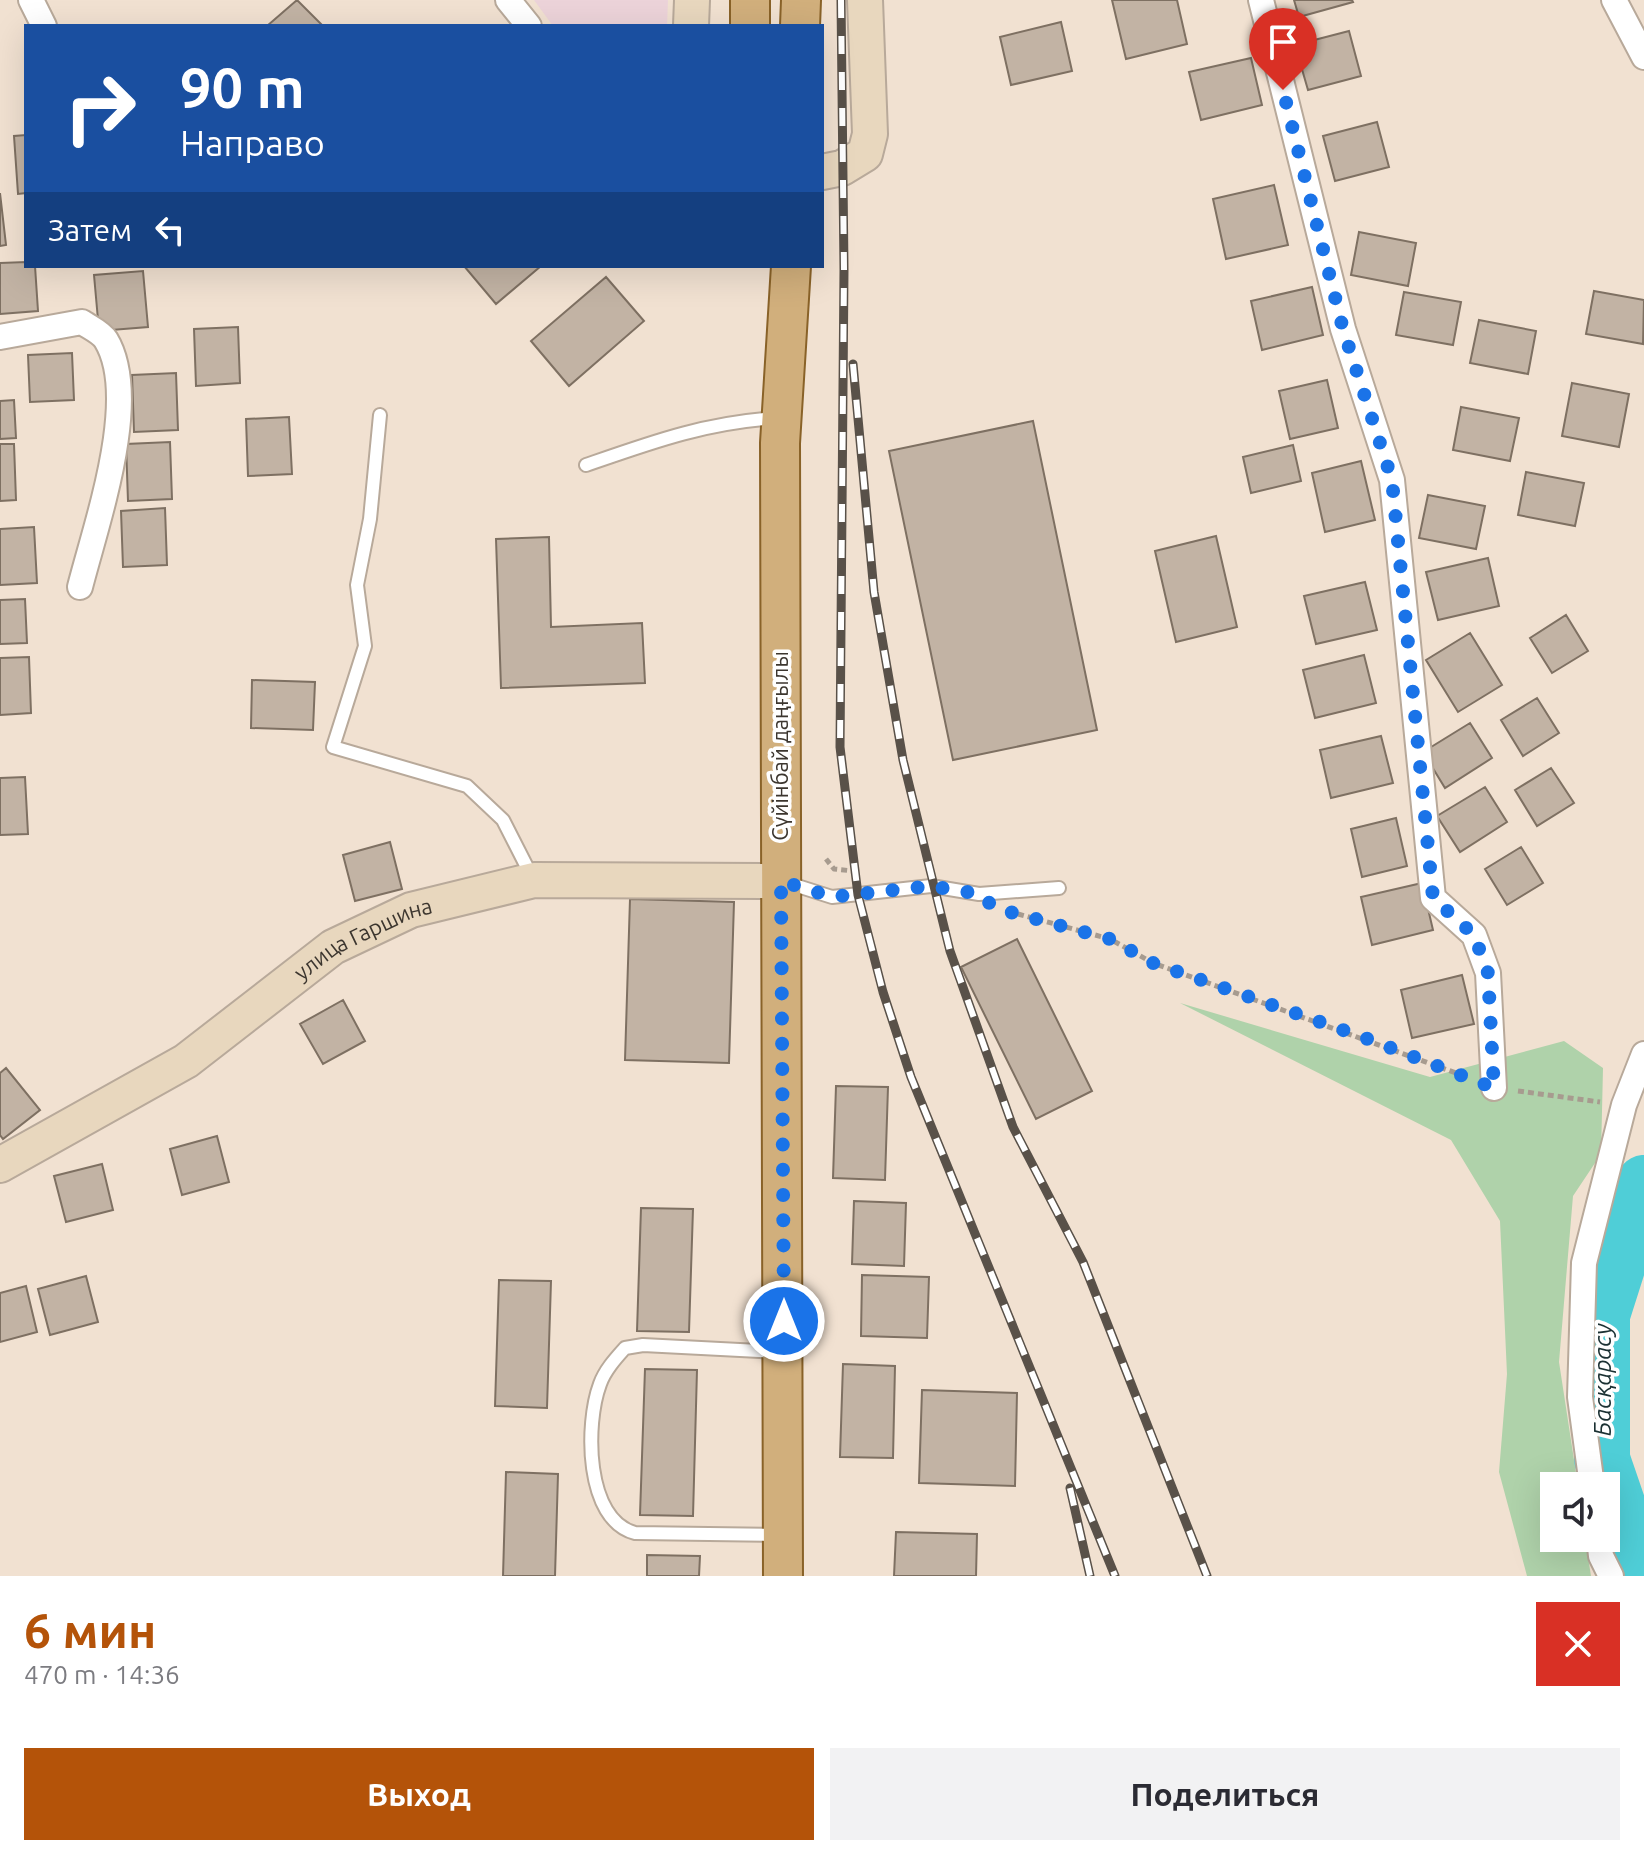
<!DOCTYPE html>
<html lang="ru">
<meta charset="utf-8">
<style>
:root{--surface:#fff;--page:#f2f2f3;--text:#2b2b33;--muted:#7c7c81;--accent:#b45309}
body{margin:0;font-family:Ubuntu,sans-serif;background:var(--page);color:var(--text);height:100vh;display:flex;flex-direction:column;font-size:30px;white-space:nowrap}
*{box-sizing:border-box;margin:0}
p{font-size:26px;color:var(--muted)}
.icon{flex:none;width:44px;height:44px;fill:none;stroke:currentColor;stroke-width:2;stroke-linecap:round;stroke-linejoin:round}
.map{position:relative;height:1576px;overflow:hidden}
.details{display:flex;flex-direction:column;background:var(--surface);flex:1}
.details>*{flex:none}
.hud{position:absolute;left:24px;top:24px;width:800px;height:244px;border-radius:0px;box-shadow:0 8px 32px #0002;background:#1a4fa0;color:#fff;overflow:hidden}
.controls{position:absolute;left:1540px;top:1472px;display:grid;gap:16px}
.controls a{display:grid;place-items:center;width:80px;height:80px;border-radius:0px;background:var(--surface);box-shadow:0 8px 32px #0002;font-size:40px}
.pin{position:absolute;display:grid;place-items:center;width:68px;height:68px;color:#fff;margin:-82px -34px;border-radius:50% 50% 50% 0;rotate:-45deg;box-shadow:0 0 8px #0007}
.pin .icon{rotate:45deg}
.me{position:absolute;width:88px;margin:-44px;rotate:0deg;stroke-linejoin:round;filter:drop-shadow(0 0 6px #0008)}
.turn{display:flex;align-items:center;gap:28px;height:168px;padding:0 24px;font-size:36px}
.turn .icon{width:104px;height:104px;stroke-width:2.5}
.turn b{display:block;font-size:56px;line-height:68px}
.then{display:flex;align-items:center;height:76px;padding:0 24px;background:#0003;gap:16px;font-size:30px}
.round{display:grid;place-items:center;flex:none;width:84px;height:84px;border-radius:0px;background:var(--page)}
.overview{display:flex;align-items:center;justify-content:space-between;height:136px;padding:0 24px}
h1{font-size:48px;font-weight:700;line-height:60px;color:var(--accent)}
.primary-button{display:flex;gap:16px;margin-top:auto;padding:16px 24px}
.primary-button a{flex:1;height:92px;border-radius:0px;background:var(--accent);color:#fff;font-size:32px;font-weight:700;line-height:92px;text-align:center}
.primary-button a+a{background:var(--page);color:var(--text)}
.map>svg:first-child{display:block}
.industrial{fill:#ecd3d9}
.green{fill:#afd2aa}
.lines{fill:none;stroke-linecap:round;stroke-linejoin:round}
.river{stroke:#4fced7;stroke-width:56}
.building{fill:#c2b3a4;stroke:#7e7062;stroke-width:2}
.lane-casing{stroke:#b8a99a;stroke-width:16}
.street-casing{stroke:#b8a99a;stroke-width:28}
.secondary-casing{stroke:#b8a99a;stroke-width:38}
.primary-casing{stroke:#896228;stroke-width:42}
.path{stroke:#a79b8f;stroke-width:5;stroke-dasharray:6 4;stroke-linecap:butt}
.lane{stroke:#fff;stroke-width:12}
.street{stroke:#fff;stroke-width:24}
.secondary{stroke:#e8d7be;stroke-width:34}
.primary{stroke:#d1af7c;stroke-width:38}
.rail-casing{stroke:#595149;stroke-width:9}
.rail{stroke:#fff;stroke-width:6;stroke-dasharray:18;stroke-linecap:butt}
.route{stroke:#1a73e8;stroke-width:14;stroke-dasharray:0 25.2}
.labels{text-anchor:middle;stroke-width:7;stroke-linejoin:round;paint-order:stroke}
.street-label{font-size:22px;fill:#3c362f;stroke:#fff}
.water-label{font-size:24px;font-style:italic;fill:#1b3133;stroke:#fff}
</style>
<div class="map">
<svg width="1644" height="1576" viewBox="0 0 1644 1576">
<rect width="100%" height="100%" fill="#f1e1d1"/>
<path class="industrial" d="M534,0H668L667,26H553Z"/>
<path class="green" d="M1180,1003L1430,1077L1564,1041L1603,1068L1601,1154L1573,1196L1559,1362L1578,1486H1554V1538H1585L1591,1576H1527L1499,1472L1507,1374L1500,1221L1451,1140Z"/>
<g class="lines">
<path class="river" d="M1642,1576L1602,1459V1315L1644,1183"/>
</g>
<path class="building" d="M297,0L323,26H267Z
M1112,0H1177L1187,44L1126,59Z
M1294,0H1352L1353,2L1299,17Z
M1061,22L1072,71L1011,85L1000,37Z
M1349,31L1361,76L1308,90L1295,45Z
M1251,58L1262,105L1201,120L1189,72Z
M1377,122L1389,167L1335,181L1323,136Z
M26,135V193L18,194L14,136Z
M1274,185L1288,245L1226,259L1213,199Z
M0,193L6,245L0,246Z
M1359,232L1416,243L1408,286L1351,275Z
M26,262V266H35L38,311L0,314V263Z
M464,266H541L496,304Z
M143,271L148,327L99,331L94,275Z
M606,277L644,321L569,386L531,341Z
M1312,287L1323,335L1262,350L1251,301Z
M1594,291L1644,300L1643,344L1586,334Z
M1404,292L1461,302L1453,345L1396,335Z
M1479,320L1536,331L1528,374L1470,363Z
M238,327L240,383L196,386L194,329Z
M72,353L74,400L30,402L28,355Z
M176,373L178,430L134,432L132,375Z
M1327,380L1338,428L1290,439L1279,391Z
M1572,383L1629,394L1619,447L1562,436Z
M14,400L16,438L0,439V401Z
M1461,407L1519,418L1510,461L1453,450Z
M289,417L292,474L248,476L246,419Z
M1033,421L1097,730L953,760L889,451Z
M170,442L172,499L128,501L126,444Z
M0,444H14L16,500L0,501Z
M1293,445L1301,481L1251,493L1243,457Z
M1361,461L1375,520L1325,532L1312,473Z
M1526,472L1584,483L1575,526L1518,515Z
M1428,495L1485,506L1476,549L1419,538Z
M165,508L167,565L123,567L121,511Z
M34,527L37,583L0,585V529Z
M1216,536L1237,627L1176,642L1155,551Z
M549,537L551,627L642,623L645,683L501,688L496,539Z
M1488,558L1499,606L1438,620L1426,572Z
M1365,582L1377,630L1316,644L1304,596Z
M25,599L27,643L0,644V600Z
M1566,615L1588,651L1552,673L1530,638Z
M1470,633L1502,685L1458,712L1426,660Z
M1364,655L1376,703L1315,718L1303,670Z
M29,657L31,713L0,715V658Z
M252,680L315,682L313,730L251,728Z
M1537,698L1559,733L1523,756L1501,720Z
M1470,723L1492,758L1445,788L1423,752Z
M1381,736L1393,783L1331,798L1320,750Z
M1551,768L1574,803L1537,826L1515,790Z
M25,777L28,834L0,835V778Z
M1485,787L1507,822L1460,852L1437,816Z
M1396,818L1407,866L1362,877L1351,829Z
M390,842L402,889L355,901L343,855Z
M1521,847L1543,883L1507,905L1485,869Z
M1422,883L1433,930L1372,945L1361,897Z
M630,899L734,902L729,1063L625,1060Z
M1017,939L1092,1091L1036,1119L961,967Z
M1462,975L1474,1024L1412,1038L1401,990Z
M343,1000L365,1041L323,1064L300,1024Z
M6,1068L40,1110L3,1139L0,1135V1073Z
M836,1086L888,1087L885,1180L833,1178Z
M217,1136L229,1182L182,1195L170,1149Z
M102,1164L113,1210L66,1222L54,1176Z
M854,1201L906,1203L904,1266L852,1264Z
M641,1208L693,1209L689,1332L637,1331Z
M862,1275L929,1277L927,1338L861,1336Z
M86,1276L98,1322L50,1335L38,1289Z
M499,1280L551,1281L547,1408L495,1406Z
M26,1286L37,1332L0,1342V1293Z
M843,1364L895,1366L893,1458L840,1457Z
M645,1369L697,1370L693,1516L640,1515Z
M922,1390L1017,1393L1015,1486L919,1483Z
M506,1472L558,1474L555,1576H503Z
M896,1532L977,1534L976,1576H894Z
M647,1555L700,1556L699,1576H647Z"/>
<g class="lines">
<g class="lane-casing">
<path id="lane" d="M380,415L370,519L357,585L365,646L333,747L467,786L503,820L532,877
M586,465C652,442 707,422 778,418
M788,883L832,897L931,886L979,894L1059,888
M777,1352L643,1345L625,1348C616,1358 605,1370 600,1384C585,1424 585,1520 635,1533L779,1535"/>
</g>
<g class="street-casing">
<path id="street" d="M31,0L44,26
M508,0L529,26
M1261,0L1343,329L1392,480L1433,898L1474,935L1488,973L1494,1088
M1614,0L1644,57
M0,337L82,322C89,327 101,332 106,340C141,398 96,524 80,587
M1592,1486L1580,1397L1584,1263L1624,1105L1644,1054
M1599,1538L1601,1556L1611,1576"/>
</g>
<g class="secondary-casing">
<g id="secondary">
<path d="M691,26L692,0"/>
<path d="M822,172L842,168L865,154L870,134L865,0"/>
<path id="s1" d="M0,1165L186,1061L333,947L411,910L534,880L781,881"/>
</g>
</g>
<g class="primary-casing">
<path id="primary" d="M750,0V26
M800,26L801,0
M783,1576L780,443L791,266"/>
</g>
<path class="path" d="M826,859L834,869L853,871
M1018,914L1110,939L1153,963L1467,1077
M1518,1091L1600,1102"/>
<use href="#lane" class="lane"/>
<use href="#street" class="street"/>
<use href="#secondary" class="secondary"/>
<use href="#primary" class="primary"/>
<g class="rail-casing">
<path id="rail" d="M841,0L844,269L840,747L858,895L883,992L911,1077L1115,1576
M853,364L874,592L903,760L950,951L1013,1127L1083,1262L1207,1576
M1070,1488L1090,1576"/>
</g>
<use href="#rail" class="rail"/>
</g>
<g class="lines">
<path class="route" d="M784,1321L781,881L832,897L931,886L979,894L995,908L1110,939L1153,963L1360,1036L1494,1088L1488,973L1474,935L1433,898L1392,480L1343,329L1283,90"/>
</g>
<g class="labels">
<g class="street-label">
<text transform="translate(780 746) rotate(-90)" y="8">Сүйінбай даңғылы</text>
<text dy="8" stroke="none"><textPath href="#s1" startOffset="430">улица Гаршина</textPath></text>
</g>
<g class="water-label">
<text transform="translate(1603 1380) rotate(-90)" y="8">Басқарасу</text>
</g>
</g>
</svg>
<div class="controls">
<a><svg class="icon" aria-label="sound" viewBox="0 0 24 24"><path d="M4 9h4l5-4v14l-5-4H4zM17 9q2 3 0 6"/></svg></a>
</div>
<div class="pin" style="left:1283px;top:90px;background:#d93025"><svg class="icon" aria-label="arrive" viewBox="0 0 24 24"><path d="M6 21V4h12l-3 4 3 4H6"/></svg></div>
<svg class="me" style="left:784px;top:1321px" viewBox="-20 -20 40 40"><circle r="17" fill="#1a73e8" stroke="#fff" stroke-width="3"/><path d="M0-11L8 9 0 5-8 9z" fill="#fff"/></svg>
<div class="hud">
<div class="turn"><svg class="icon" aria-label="right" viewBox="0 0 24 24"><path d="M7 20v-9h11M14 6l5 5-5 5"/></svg><div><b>90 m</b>Направо</div></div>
<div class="then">Затем<svg class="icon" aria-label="left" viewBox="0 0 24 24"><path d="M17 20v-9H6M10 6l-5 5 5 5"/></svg></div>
</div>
</div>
<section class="details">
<div class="overview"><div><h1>6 мин</h1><p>470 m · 14:36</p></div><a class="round" style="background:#d93025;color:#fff"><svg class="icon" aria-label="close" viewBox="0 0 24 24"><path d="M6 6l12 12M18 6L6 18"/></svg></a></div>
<div class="primary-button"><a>Выход</a><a>Поделиться</a></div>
</section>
